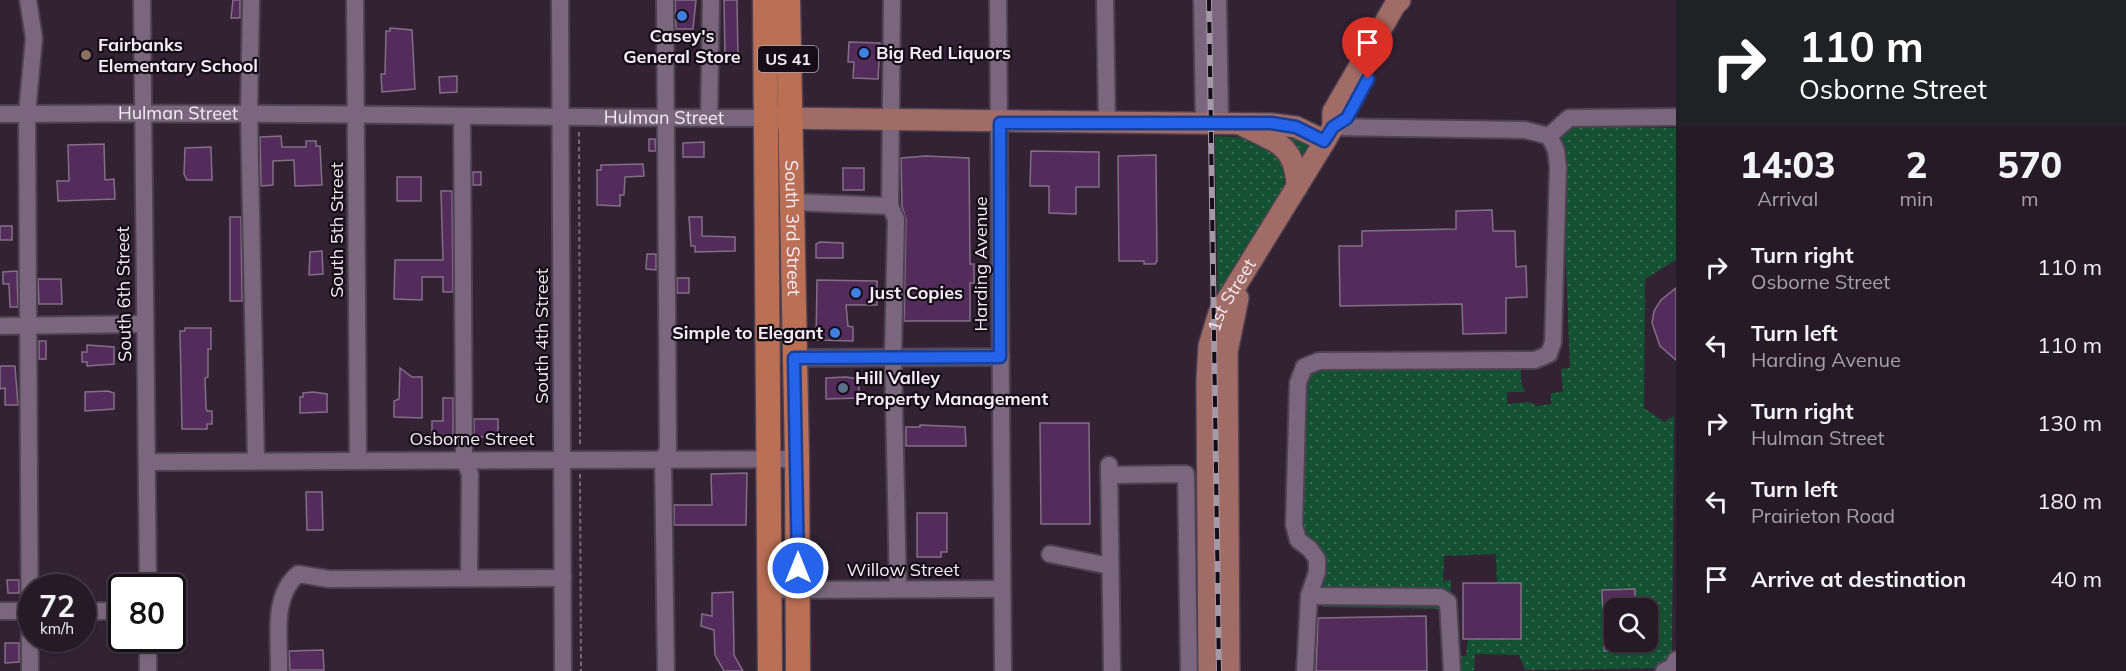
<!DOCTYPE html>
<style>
:root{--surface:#261a27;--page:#322733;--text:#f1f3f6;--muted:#a4a1a7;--line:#423844}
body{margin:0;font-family:Mulish,sans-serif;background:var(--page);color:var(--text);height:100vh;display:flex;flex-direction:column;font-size:22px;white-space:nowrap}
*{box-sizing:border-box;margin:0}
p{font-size:20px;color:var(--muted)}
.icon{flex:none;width:33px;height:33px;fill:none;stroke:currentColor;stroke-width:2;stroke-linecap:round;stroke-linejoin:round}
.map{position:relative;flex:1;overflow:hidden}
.sheet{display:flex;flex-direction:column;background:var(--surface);width:450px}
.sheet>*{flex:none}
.top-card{background:#202124;color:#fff;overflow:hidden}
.fabs{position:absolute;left:1604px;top:598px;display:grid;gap:12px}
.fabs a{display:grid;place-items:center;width:54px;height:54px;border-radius:12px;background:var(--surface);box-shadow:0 2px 4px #0004,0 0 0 2px var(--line);font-size:30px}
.speed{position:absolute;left:18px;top:574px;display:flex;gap:12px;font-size:30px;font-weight:700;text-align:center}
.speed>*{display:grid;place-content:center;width:78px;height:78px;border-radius:50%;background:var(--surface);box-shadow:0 2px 4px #0004,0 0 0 2px var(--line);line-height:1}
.speed small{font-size:15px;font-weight:400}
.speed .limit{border:3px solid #111;border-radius:9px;background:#fff;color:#111}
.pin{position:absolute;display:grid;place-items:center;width:51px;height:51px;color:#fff;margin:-62px -26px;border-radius:50% 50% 50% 0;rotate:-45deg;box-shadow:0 0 6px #0007}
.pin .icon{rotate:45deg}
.me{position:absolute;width:66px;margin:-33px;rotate:0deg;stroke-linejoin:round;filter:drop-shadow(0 0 4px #0008)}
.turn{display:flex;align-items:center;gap:21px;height:126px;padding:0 24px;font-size:27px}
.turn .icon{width:78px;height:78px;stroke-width:2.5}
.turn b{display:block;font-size:42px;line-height:51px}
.eta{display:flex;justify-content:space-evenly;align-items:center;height:102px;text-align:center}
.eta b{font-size:36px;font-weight:800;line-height:42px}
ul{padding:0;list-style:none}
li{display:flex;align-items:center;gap:18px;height:78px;padding:0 24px}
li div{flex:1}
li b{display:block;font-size:22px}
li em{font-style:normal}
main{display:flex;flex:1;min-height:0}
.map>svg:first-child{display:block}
.grass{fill:url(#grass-dots);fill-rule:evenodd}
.building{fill:#542c5b;stroke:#826f85;stroke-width:1.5}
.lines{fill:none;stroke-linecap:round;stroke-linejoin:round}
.minor-casing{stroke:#4e4151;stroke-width:20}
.major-casing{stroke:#4e4151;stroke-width:24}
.highway-casing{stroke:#4e4151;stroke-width:27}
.path{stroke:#786a7a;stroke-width:2;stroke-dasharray:4.5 3;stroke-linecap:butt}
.minor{stroke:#7a677d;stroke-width:16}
.major{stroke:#a16c65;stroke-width:21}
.highway{stroke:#bb7055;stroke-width:24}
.rail-casing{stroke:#a598a7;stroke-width:6}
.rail{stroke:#150e17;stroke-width:4;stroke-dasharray:11;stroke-linecap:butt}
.route-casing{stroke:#184099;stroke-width:15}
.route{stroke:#2563eb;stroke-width:10}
.shop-dot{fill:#3f7fe0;stroke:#150e17;stroke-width:2}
.education-dot{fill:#8d6e63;stroke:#150e17;stroke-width:2}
.service-dot{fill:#5c6f8a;stroke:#150e17;stroke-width:2}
.labels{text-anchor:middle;stroke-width:4.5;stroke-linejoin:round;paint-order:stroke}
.shield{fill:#150e17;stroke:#b2a9b4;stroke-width:1.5}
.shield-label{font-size:16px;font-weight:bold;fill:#f6ecf8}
.poi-label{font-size:18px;font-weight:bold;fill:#f6ecf8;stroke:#150e17;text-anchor:start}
.street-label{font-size:18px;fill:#f6ecf8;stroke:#150e17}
</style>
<main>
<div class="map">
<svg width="1676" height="671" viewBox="0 0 1676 671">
<defs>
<pattern id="grass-dots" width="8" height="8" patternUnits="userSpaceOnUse" patternTransform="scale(1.5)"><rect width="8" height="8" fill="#145132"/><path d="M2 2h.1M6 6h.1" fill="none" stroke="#376a50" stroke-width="1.8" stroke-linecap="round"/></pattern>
</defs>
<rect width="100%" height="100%" fill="#322234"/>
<path class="grass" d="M1572,126L1676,128V260L1645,279L1644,408L1664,422L1674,416L1672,661L1664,668L1525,670L1519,655L1475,654L1474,671H1462L1452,656H1466L1468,639H1521V584L1497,583L1496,554L1444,556L1443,582L1451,579L1450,599L1446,609L1323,607L1320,546L1304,539L1302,531L1306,377L1319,365L1521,364V382L1525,392H1507V404L1530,402L1536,406L1551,404V393L1563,392L1561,369L1570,368L1561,139ZM1614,609H1647V642H1614Z
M1267,131L1283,132L1310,144L1302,156L1297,149Z
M1215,136L1250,138L1275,148L1285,170L1283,190L1218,300Z"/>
<path class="building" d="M233,0H240V18H231Z
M675,0H696L693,29H676Z
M724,0H737L738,57H725Z
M390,28L412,30L415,89L382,92L381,74H385L386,31H390Z
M849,42L880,43L878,79L853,78L854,62H848Z
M457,76V92L440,93L439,77Z
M281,136L282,147H306V141H316V146H320L322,185L295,186L294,160L273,161V185L261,186L260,137Z
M649,139H655L656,151H649Z
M704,142V157H683V143Z
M104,144L105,180L114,179L115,199L58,201L57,181H69L68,145Z
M211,147L212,180H187L184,174L185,148Z
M1031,151L1099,152V187H1076V214L1049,213V186H1030Z
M1156,155L1157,261L1155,264H1144V261H1119L1118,156Z
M926,156L969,158L970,264H974V283H970V321H904L906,219L902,206L901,158Z
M643,164L644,176L625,177L624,195H620V206L597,205V170H601V165Z
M843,168H864V190H843Z
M473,172H481V185H473Z
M397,177H421V201H397Z
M441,191H452L453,292H443V277H422V300L394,299L395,260H443Z
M1492,210L1493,231H1515L1516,267L1526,266L1527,297L1506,298V333L1463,334L1462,304L1340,306L1339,246H1362V231L1456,229V211Z
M230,217H241L242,301H230Z
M689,217H702V236L735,237V251L695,252V246H691Z
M0,226H12V240H0Z
M820,242L843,243V258H816V244Z
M322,251L323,274L309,275L310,252Z
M647,254H656V270L646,269Z
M17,271L18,307H10L9,284H3V272Z
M677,278H689V293H677Z
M38,279H61L62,304H39Z
M817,280L877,281V305H846L848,326L853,327V341L816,340Z
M1676,288V360L1660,346L1652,323L1654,311L1661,300Z
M185,328H211V349H208V377L205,378L206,408L207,411H212V424H207V429H182L180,331H185Z
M39,341H46V359H39Z
M87,345L114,347V364L87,366V362H82V352H87Z
M0,366H15L18,405H5V388L0,389Z
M400,368L412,377H422V418L394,417V401L399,399Z
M846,377L859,379V398L826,399V378Z
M108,391L114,393V409L85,411V392Z
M313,392L327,394V412L300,413V397H303V393Z
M443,398H453V440H432V421H443Z
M474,419H498V437H474Z
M1040,423H1089L1090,524H1041Z
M920,425L965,427L966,446H906V427H920Z
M747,473L746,525H674V505H712L711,474Z
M306,492H322L323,530H307Z
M917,513H947V552H941V557H917Z
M7,580H19V593H8Z
M1463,583H1521V639H1463Z
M1635,589V609H1614V651H1604L1602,590Z
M733,592L734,655L743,671H724L715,655L714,630L701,626L702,614L712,616V593Z
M1426,616L1427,671H1316L1318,618Z
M5,643H19V662L5,663Z
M323,650L324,670H290L289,651Z"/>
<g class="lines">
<g class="minor-casing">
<g id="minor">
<path d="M28,0L34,38L27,113L30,671"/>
<path d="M142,0L148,588"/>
<path d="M251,0L249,113L256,461"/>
<path d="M355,0L358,460"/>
<path d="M560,0L563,671"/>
<path d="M665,0L668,450L663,458L666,671"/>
<path d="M892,0L890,206L896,219L893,357L898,589"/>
<path d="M998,0L1003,671"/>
<path d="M1105,0L1107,123"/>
<path d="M1202,0L1204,123"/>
<path d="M1218,0L1220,123"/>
<path id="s1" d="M0,114C255,111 510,118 765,118"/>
<path d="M462,116L464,459L470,474L469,578"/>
<path d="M709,118L711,0"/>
<path d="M1549,136L1569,118L1676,117"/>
<path d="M790,202L890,206"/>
<path d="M0,326L144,324"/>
<path d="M794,358L1001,357"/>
<path d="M148,462L797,459"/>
<path d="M1109,465L1112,671"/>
<path d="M1109,475L1186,474L1189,671"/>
<path d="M1050,554L1110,566"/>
<path d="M769,590L1001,589"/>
<path d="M1309,596L1440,597L1448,602L1452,671"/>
<path d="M0,611H32"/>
<path d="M82,611H122"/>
<path d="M148,639V671"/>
<path d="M279,671C280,639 271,597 298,574L329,579L563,578"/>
<path d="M1305,671L1309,596L1317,572V559L1310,549L1298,540L1294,525L1298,383L1304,367L1319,361L1535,360L1549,354L1553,342L1558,167L1556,150L1549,136L1525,130L1333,127"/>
<path d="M1664,671L1673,667L1676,660"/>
</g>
</g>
<g class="major-casing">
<g id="major">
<path d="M775,118L1271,124L1296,127L1325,141"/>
<path d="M1244,126C1278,143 1295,145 1297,187"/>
<path id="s2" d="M1209,671L1207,381L1209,346L1219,313L1325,141L1333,127V112L1395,5L1400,0"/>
<path d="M1229,671L1227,352L1238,298"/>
</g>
</g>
<g class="highway-casing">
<g id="highway">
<path d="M765,0L770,671"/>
<path id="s3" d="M788,0L797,459L798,671"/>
</g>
</g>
<path class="path" d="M579,132L580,447
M580,474L581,671"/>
<use href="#minor" class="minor"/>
<use href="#major" class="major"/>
<use href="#highway" class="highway"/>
<g class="rail-casing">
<path id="rail" d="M1209,0L1219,671"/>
</g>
<use href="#rail" class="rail"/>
</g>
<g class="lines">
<g class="route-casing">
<path id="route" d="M798,568L794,358L1000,357V123H1271L1296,127L1324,141L1333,127L1347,118L1368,79"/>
</g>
<use href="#route" class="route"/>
</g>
<g class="shop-dot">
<circle cx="682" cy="16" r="6"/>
<circle cx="864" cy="53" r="6"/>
<circle cx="856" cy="293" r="6"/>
<circle cx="835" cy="333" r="6"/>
</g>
<circle class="education-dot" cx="86" cy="55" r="6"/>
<circle class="service-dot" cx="843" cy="388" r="6"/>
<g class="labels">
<rect class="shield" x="758" y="46" width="60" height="26" rx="4.5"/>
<g class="shield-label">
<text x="788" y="65">US 41</text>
</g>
<g class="poi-label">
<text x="682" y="42" text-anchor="middle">Casey's<tspan x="682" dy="21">General Store</tspan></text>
<text x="98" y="51">Fairbanks<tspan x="98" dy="21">Elementary School</tspan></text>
<text x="876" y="59">Big Red Liquors</text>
<text x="868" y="299">Just Copies</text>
<text x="823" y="339" text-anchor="end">Simple to Elegant</text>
<text x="855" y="384">Hill Valley<tspan x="855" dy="21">Property Management</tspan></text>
</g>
<g class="street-label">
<text dy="6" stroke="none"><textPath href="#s1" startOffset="178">Hulman Street</textPath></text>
<text dy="6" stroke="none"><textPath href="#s1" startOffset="664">Hulman Street</textPath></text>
<text dy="6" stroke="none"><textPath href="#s3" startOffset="228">South 3rd Street</textPath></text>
<text transform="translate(337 230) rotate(-90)" y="6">South 5th Street</text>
<text transform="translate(981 264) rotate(-90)" y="6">Harding Avenue</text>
<text transform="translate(124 294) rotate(-91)" y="6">South 6th Street</text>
<text dy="6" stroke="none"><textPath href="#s2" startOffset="381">1st Street</textPath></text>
<text transform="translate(542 336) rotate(-90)" y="6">South 4th Street</text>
<text x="472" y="445">Osborne Street</text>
<text x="903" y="576">Willow Street</text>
</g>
</g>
</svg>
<div class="fabs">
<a><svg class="icon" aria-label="search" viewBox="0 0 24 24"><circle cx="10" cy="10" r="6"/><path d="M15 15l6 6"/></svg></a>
</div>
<div class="speed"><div>72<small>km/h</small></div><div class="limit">80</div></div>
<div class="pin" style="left:1368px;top:79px;background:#d93025"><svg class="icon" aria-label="arrive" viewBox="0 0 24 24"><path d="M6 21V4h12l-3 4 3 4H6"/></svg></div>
<svg class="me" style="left:798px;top:568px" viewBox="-20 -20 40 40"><circle r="17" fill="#2563eb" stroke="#fff" stroke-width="3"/><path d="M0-11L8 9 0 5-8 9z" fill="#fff"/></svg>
</div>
<section class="sheet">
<div class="top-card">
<div class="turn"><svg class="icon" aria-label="right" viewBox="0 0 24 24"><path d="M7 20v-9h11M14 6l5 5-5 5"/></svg><div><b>110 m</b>Osborne Street</div></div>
</div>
<div class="eta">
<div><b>14:03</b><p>Arrival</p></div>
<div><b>2</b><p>min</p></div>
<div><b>570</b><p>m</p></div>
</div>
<ul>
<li><svg class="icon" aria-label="right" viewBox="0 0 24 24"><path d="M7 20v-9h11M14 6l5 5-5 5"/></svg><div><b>Turn right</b><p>Osborne Street</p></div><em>110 m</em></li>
<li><svg class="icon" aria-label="left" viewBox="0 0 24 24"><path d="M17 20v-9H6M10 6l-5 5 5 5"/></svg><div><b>Turn left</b><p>Harding Avenue</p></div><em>110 m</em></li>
<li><svg class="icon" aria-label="right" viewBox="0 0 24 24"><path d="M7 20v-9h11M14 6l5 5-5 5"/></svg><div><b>Turn right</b><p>Hulman Street</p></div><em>130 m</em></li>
<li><svg class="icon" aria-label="left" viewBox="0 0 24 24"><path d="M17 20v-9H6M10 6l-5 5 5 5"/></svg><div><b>Turn left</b><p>Prairieton Road</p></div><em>180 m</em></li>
<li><svg class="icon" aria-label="arrive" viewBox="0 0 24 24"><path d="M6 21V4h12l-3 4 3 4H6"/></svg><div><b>Arrive at destination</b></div><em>40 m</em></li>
</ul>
</section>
</main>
